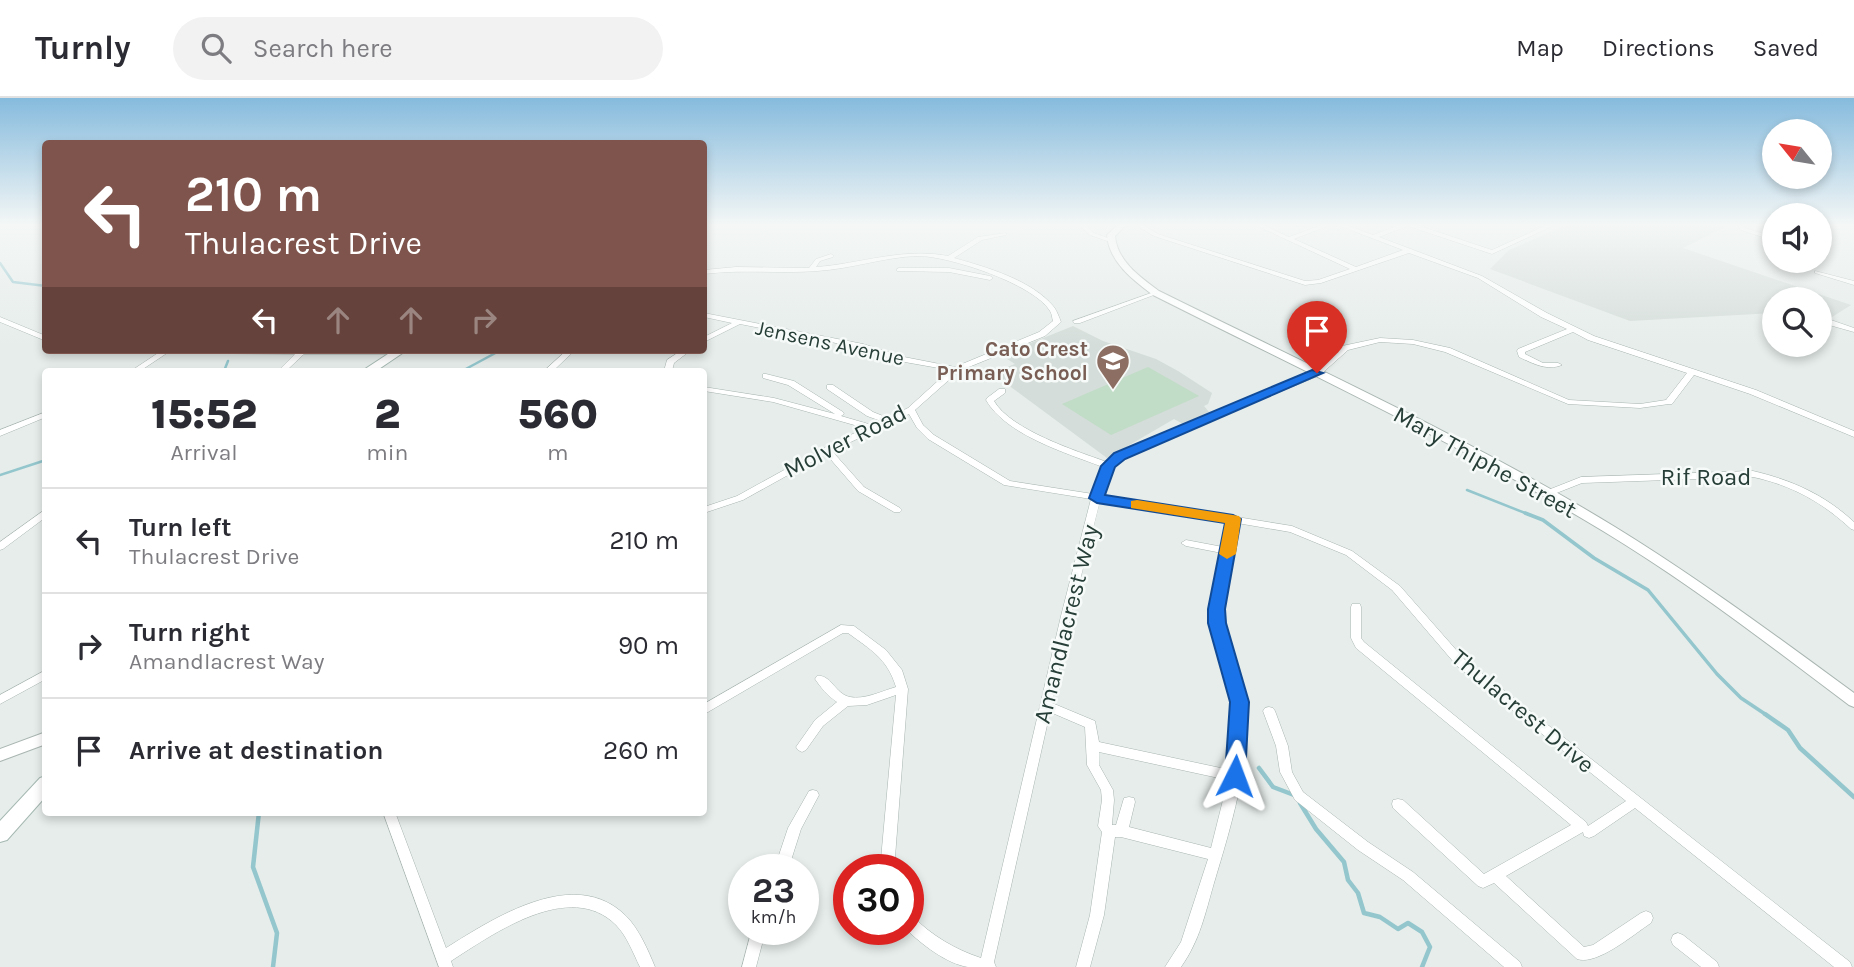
<!DOCTYPE html>
<style>
:root{--surface:#fff;--page:#f2f2f3;--text:#2b2b33;--muted:#7c7c81;--line:#e1e1e2}
body{margin:0;font-family:Karla,sans-serif;background:var(--page);color:var(--text);height:100vh;display:flex;flex-direction:column;font-size:26px;white-space:nowrap}
*{box-sizing:border-box;margin:0}
p{font-size:23px;color:var(--muted)}
.icon{flex:none;width:38px;height:38px;fill:none;stroke:currentColor;stroke-width:2;stroke-linecap:round;stroke-linejoin:round}
.map{position:relative;flex:1;overflow:hidden}
.side{position:absolute;left:42px;top:270px;width:665px;height:448px;display:flex;flex-direction:column;background:var(--surface);border-radius:7px;box-shadow:0 4px 10px #0003}
.side>*{flex:none}
.hud{position:absolute;left:42px;top:42px;width:665px;height:214px;border-radius:7px;box-shadow:0 4px 10px #0003;background:#7f544c;color:#fff;overflow:hidden}
.needle{width:46px;rotate:300deg}
.buttons{position:absolute;left:1762px;top:21px;display:grid;gap:14px}
.buttons a{display:grid;place-items:center;width:70px;height:70px;border-radius:50%;background:var(--surface);box-shadow:0 4px 10px #0003;font-size:35px}
.speed{position:absolute;left:728px;top:756px;display:flex;gap:14px;font-size:35px;font-weight:700;text-align:center}
.speed>*{display:grid;place-content:center;width:91px;height:91px;border-radius:50%;background:var(--surface);box-shadow:0 4px 10px #0003;line-height:1}
.speed small{font-size:18px;font-weight:400}
.speed .limit{border:10px solid #d22;background:#fff;color:#111}
.pin{position:absolute;display:grid;place-items:center;width:60px;height:60px;color:#fff;margin:-72px -30px;border-radius:50% 50% 50% 0;rotate:-45deg;box-shadow:0 0 7px #0007}
.pin .icon{rotate:45deg}
.me{position:absolute;width:77px;margin:-38px;rotate:3deg;stroke-linejoin:round;filter:drop-shadow(0 0 5px #0008)}
.turn{display:flex;align-items:center;gap:24px;height:147px;padding:0 28px;font-size:32px}
.turn .icon{width:91px;height:91px;stroke-width:2.5}
.turn b{display:block;font-size:49px;line-height:60px}
.lanes{display:flex;align-items:center;height:66px;padding:0 28px;background:#0003;justify-content:center;gap:35px;direction:ltr}
.lanes .off{opacity:.35}
.eta{display:flex;justify-content:space-evenly;align-items:center;height:119px;text-align:center}
.eta b{font-size:42px;font-weight:800;line-height:49px}
ul{padding:0;list-style:none}
li{display:flex;align-items:center;gap:21px;height:105px;padding:0 28px;border-top:2px solid var(--line)}
li div{flex:1}
li b{display:block;font-size:26px}
li em{font-style:normal}
header{display:flex;align-items:center;gap:42px;box-sizing:border-box;height:98px;padding:0 35px;background:var(--surface);border-bottom:2px solid var(--line)}
header strong{font-size:33px}
nav{display:flex;gap:38px;margin-inline-start:auto;font-size:24px}
.search{width:490px;height:63px;background:var(--page);display:flex;align-items:center;gap:18px;box-sizing:border-box;padding:0 24px;border-radius:38px;color:var(--muted);font-size:26px}
.map>svg:first-child{display:block}
.built{fill:#d4ddd9}
.green{fill:#c1dcc7}
.lines{fill:none;stroke-linecap:round;stroke-linejoin:round}
.stream-far2{stroke:#93c6cd;stroke-width:2.5}
.stream-far1{stroke:#93c6cd;stroke-width:3.5}
.stream{stroke:#93c6cd;stroke-width:4.5}
.minor-casing{stroke:#a9b5b1;stroke-width:1}
.tertiary-casing{stroke:#a9b5b1;stroke-width:2}
.secondary-casing{stroke:#a5b8b1;stroke-width:2}
.minor{fill:#fff;fill-rule:evenodd}
.tertiary{fill:#fff;fill-rule:evenodd}
.secondary{fill:#fff;fill-rule:evenodd}
.route{fill:#1a73e8;stroke:#114b97;stroke-width:2}
.slow{fill:#f59e0b}
.labels{text-anchor:middle;stroke-width:5;stroke-linejoin:round;paint-order:stroke}
.far-street-label{font-size:21px;fill:#263e37;stroke:#f6faf8}
.far-education-label{font-size:21px;font-weight:bold;fill:#785e54;stroke:#f6faf8;text-anchor:end}
.street-label{font-size:24px;fill:#263e37;stroke:#f6faf8}
</style>
<header>
<strong>Turnly</strong>
<div class="search"><svg class="icon" aria-label="search" viewBox="0 0 24 24"><circle cx="10" cy="10" r="6"/><path d="M15 15l6 6"/></svg>Search here</div>
<nav><a>Map</a><a>Directions</a><a>Saved</a></nav>
</header>
<div class="map">
<svg width="1854" height="869" viewBox="0 0 1854 869">
<rect width="100%" height="100%" fill="#e6edea"/>
<path class="built" d="M1569,126H1731L1683,150L1851,207L1832,219L1820,215V201H1774V215L1630,223L1490,171L1509,152Z
M1073,228L1103,243L1156,261L1178,273L1212,295L1208,306L1204,308L1209,314L1183,326L1174,321L1107,360L992,275L1015,266L1001,257Z"/>
<path class="green" d="M1148,269L1199,298L1111,337L1062,306Z"/>
<g class="lines">
<path class="stream-far2" d="M0,165L13,184L46,188
M224,273L228,263
M462,273L501,252
M0,377L46,362
M1467,392L1530,417"/>
<path class="stream-far1" d="M1525,415L1543,422L1594,460L1648,492L1717,576L1741,600L1768,618"/>
<path class="stream" d="M1765,616L1788,632L1800,650L1854,699
M1259,670L1273,689L1294,697
M1300,705L1316,731L1344,764L1348,782L1358,795L1364,815L1380,819L1398,831L1408,825L1422,834L1430,849L1422,869
M259,714L253,769L277,835L273,869"/>
<g class="minor-casing">
<path id="minor" d="M1078,126H1085L1094,135L1113,142L1110,144L1090,137Z
M1134,126H1141L1158,136L1305,183L1318,182L1350,171L1253,126H1261L1289,139L1324,126H1333L1294,141L1356,169L1403,152L1335,126H1344L1373,137L1402,126H1414L1492,152L1549,126H1557L1492,156L1408,128L1379,139L1482,178L1547,215L1594,238L1756,292L1854,333V339L1750,296L1694,277L1672,306H1669L1640,310L1568,306L1445,254L1413,246L1380,244L1348,252L1320,277L1122,360C1108,373 1106,380 1102,397L1292,428L1352,453L1400,488L1465,562L1850,864L1852,869H1834L1635,710L1594,738L1589,740L1584,738L1583,734L1506,778L1584,849L1593,847L1641,815L1646,813L1651,815L1653,820L1651,825C1634,836 1597,868 1577,861L1494,785L1483,790L1478,788L1393,710L1392,706L1393,702L1398,701L1403,702L1484,776L1571,727L1356,550L1351,540V509L1352,506H1360L1361,509V540L1364,544L1586,724L1588,728L1626,703L1457,568L1392,492L1346,457L1290,434L1237,425C1234,443 1231,459 1227,477C1225,493 1220,509 1223,525C1229,553 1244,578 1246,607C1250,668 1231,728 1214,785C1205,816 1200,842 1181,869H1165L1181,844L1208,761L1121,739H1115L1104,817L1090,869H1076L1090,817L1102,734L1098,728L1102,702L1101,692L1087,667L1085,629L1050,614L994,864L996,869C987,869 977,869 968,869C947,866 921,846 906,831H908V818L913,819C933,838 954,851 981,860L1061,518L1091,401L1004,387L928,341L917,330L909,316L832,353L864,389L900,410L902,412L900,414H894L858,393L826,356L743,402L704,415V409L737,398L824,350L865,330L773,304L704,293V289L774,300L835,316L788,287L763,280V276H766L794,283L843,314L844,316L841,318L872,327L881,323L867,318L827,291V287H833L873,314L888,320L908,310L950,272L899,263L861,250L740,226L704,244V239L732,225L704,219V215L863,246L904,259L955,269L1039,234L1053,223C1052,220 1052,216 1050,213C1034,186 949,158 918,158C884,159 851,171 817,173C779,176 742,171 704,176V172L736,169L809,170L816,161L831,156L834,158L833,159L820,163L816,169C860,166 903,149 948,158L978,139L1006,135V137L982,142L954,160C986,169 1032,182 1054,209C1057,213 1059,219 1061,224L1045,238L959,273L915,312L923,327L934,337L1010,383L1093,396L1098,378L1103,369C1066,355 1006,337 986,302L987,300L999,291H1005V295L994,303C1011,332 1076,353 1107,364L1116,356L1314,273L1342,248L1380,240L1413,242L1450,250L1569,302L1640,306L1666,302L1687,275L1588,242L1573,234L1525,254V256L1543,265H1558L1562,267C1547,273 1534,266 1519,259L1517,253L1518,251L1567,231L1541,219L1478,180L1409,155L1321,185L1305,187L1154,138ZM1100,403L1228,424L1223,449L1186,442L1181,445L1186,448L1222,455C1218,472 1211,497 1211,513C1212,537 1223,559 1229,581C1238,610 1235,642 1230,672L1099,644L1095,623L1052,605L1071,518ZM1099,654L1228,682L1211,750L1129,729L1135,704L1134,700L1129,699L1124,700L1116,727H1112L1114,702L1113,692L1099,667Z
M1737,126H1743L1745,130L1774,139V143L1741,132Z
M899,170H949L990,178L993,180L990,182L949,174L897,173V171Z
M1815,173L1854,183V187L1815,175Z
M1154,194L1159,195L1080,225H1074L1073,223Z
M0,219L46,238V243L0,224Z
M1822,221H1828L1854,230V234L1822,225Z
M107,252H400L403,254L399,256H304L286,273H278L295,256L167,255L140,273H131L158,255L111,254Z
M567,252H575L553,273H544Z
M682,252H691L674,265L672,273H664L667,262Z
M46,314V319L0,338V332Z
M1753,373C1792,382 1825,397 1854,424V432L1851,431C1822,404 1791,387 1753,379L1582,385L1549,398H1543L1541,396L1543,394L1581,379Z
M46,411V419L3,451L0,452V444Z
M841,527L854,528L886,552L902,572L908,591L894,772H880L896,597L867,607L848,608L823,628L806,652L802,654L798,652L796,649L815,622L837,604C828,598 821,590 815,581L817,578C831,576 835,596 850,599C864,602 882,593 896,589C887,560 871,552 848,535H843L708,614L704,615V606Z
M46,572V581L0,606V597Z
M1269,609L1273,610L1275,613L1288,648L1292,674L1303,694L1368,744L1413,774L1520,864L1522,869H1504L1403,782L1358,752L1295,702L1280,674L1276,648L1263,613L1265,610Z
M813,692L817,693L819,697L801,731L788,772H774L788,730L809,693Z
M383,714H395L446,850C494,820 575,767 626,818C639,831 648,852 655,869H640C633,855 627,838 616,827C570,781 493,836 451,863L453,869H439Z
M752,831H766L756,869H742Z
M1678,835L1683,837L1717,864L1719,869H1701L1673,847L1671,842L1673,837Z"/>
</g>
<g class="tertiary-casing">
<path id="tertiary" d="M1119,126H1127L1115,138C1117,163 1140,179 1159,193C1312,269 1469,340 1615,429C1698,480 1776,538 1854,595V609L1849,607C1768,546 1689,485 1603,433C1458,345 1304,273 1153,197C1133,182 1109,164 1107,137Z
M46,634V646L0,663V651Z"/>
</g>
<g class="secondary-casing">
<path id="secondary" d="M394,252H407L376,273H362Z
M46,678V698L7,742L0,744V723L40,680Z"/>
</g>
<use href="#minor" class="minor"/>
<use href="#tertiary" class="tertiary"/>
<use href="#secondary" class="secondary"/>
</g>
<linearGradient id="sky" x2="0" y2="1"><stop stop-color="#86bbdd"/><stop offset="0.51" stop-color="#f4f7f6"/><stop offset="1" stop-color="#f4f7f6" stop-opacity="0"/></linearGradient>
<rect width="1854" height="248" fill="url(#sky)"/>
<path class="route" d="M1312,272L1323,275L1125,361L1115,369L1105,397L1233,417L1241,421L1225,511L1226,525L1249,604L1245,678L1242,684L1235,686L1228,684L1225,678L1230,604L1208,525V511L1225,425L1097,405L1089,400L1101,368L1114,355Z"/>
<path class="slow" d="M1137,402L1239,418L1241,421L1236,456L1227,461L1219,456L1225,425L1131,410V403Z"/>
<defs>
<g id="school-pin" transform="scale(1.75)"><path d="M0 17L-7.5 6A9.5 9.5 0 1 1 7.5 6Z" fill="#8d6e63" stroke="#f6faf8"/><path d="M0-5L7-2L0 1L-7-2ZM-4 1L0 2.5L4 1V4Q0 6-4 4Z" fill="#fff"/></g>
</defs>
<g fill-rule="evenodd">
<use href="#school-pin" x="1113" y="263"/>
</g>
<g class="labels">
<g class="far-street-label">
<text transform="translate(830 245) rotate(12)" y="7">Jensens Avenue</text>
</g>
<g class="far-education-label">
<text x="1088" y="258">Cato Crest<tspan x="1088" dy="24">Primary School</tspan></text>
</g>
<g class="street-label">
<text transform="translate(845 343) rotate(-27)" y="8">Molver Road</text>
<text transform="translate(1485 364) rotate(29)" y="8">Mary Thiphe Street</text>
<text x="1706" y="387">Rif Road</text>
<text transform="translate(1066 526) rotate(-76)" y="8">Amandlacrest Way</text>
<text transform="translate(1523 613) rotate(40)" y="8">Thulacrest Drive</text>
</g>
</g>
</svg>
<div class="buttons">
<a><svg class="needle" viewBox="-14 -14 28 28"><path d="M0-13l5 13h-10z" fill="#e53935"/><path d="M0 13l5-13h-10z" fill="#7c7c81"/></svg></a>
<a><svg class="icon" aria-label="sound" viewBox="0 0 24 24"><path d="M4 9h4l5-4v14l-5-4H4zM17 9q2 3 0 6"/></svg></a>
<a><svg class="icon" aria-label="search" viewBox="0 0 24 24"><circle cx="10" cy="10" r="6"/><path d="M15 15l6 6"/></svg></a>
</div>
<div class="speed"><div>23<small>km/h</small></div><div class="limit">30</div></div>
<div class="pin" style="left:1317px;top:275px;background:#d93025"><svg class="icon" aria-label="arrive" viewBox="0 0 24 24"><path d="M6 21V4h12l-3 4 3 4H6"/></svg></div>
<svg class="me" style="left:1235px;top:678px" viewBox="-20 -20 40 40"><path d="M0-17L14 15 0 8-14 15z" fill="#1a73e8" stroke="#fff" stroke-width="4"/></svg>
<div class="hud">
<div class="turn"><svg class="icon" aria-label="left" viewBox="0 0 24 24"><path d="M17 20v-9H6M10 6l-5 5 5 5"/></svg><div><b>210 m</b>Thulacrest Drive</div></div>
<div class="lanes"><svg class="icon" aria-label="left" viewBox="0 0 24 24"><path d="M17 20v-9H6M10 6l-5 5 5 5"/></svg><svg class="icon off" aria-label="ahead" viewBox="0 0 24 24"><path d="M12 20V5M6 11l6-6 6 6"/></svg><svg class="icon off" aria-label="ahead" viewBox="0 0 24 24"><path d="M12 20V5M6 11l6-6 6 6"/></svg><svg class="icon off" aria-label="right" viewBox="0 0 24 24"><path d="M7 20v-9h11M14 6l5 5-5 5"/></svg></div>
</div>
<section class="side">
<div class="eta">
<div><b>15:52</b><p>Arrival</p></div>
<div><b>2</b><p>min</p></div>
<div><b>560</b><p>m</p></div>
</div>
<ul>
<li><svg class="icon" aria-label="left" viewBox="0 0 24 24"><path d="M17 20v-9H6M10 6l-5 5 5 5"/></svg><div><b>Turn left</b><p>Thulacrest Drive</p></div><em>210 m</em></li>
<li><svg class="icon" aria-label="right" viewBox="0 0 24 24"><path d="M7 20v-9h11M14 6l5 5-5 5"/></svg><div><b>Turn right</b><p>Amandlacrest Way</p></div><em>90 m</em></li>
<li><svg class="icon" aria-label="arrive" viewBox="0 0 24 24"><path d="M6 21V4h12l-3 4 3 4H6"/></svg><div><b>Arrive at destination</b></div><em>260 m</em></li>
</ul>
</section>
</div>
